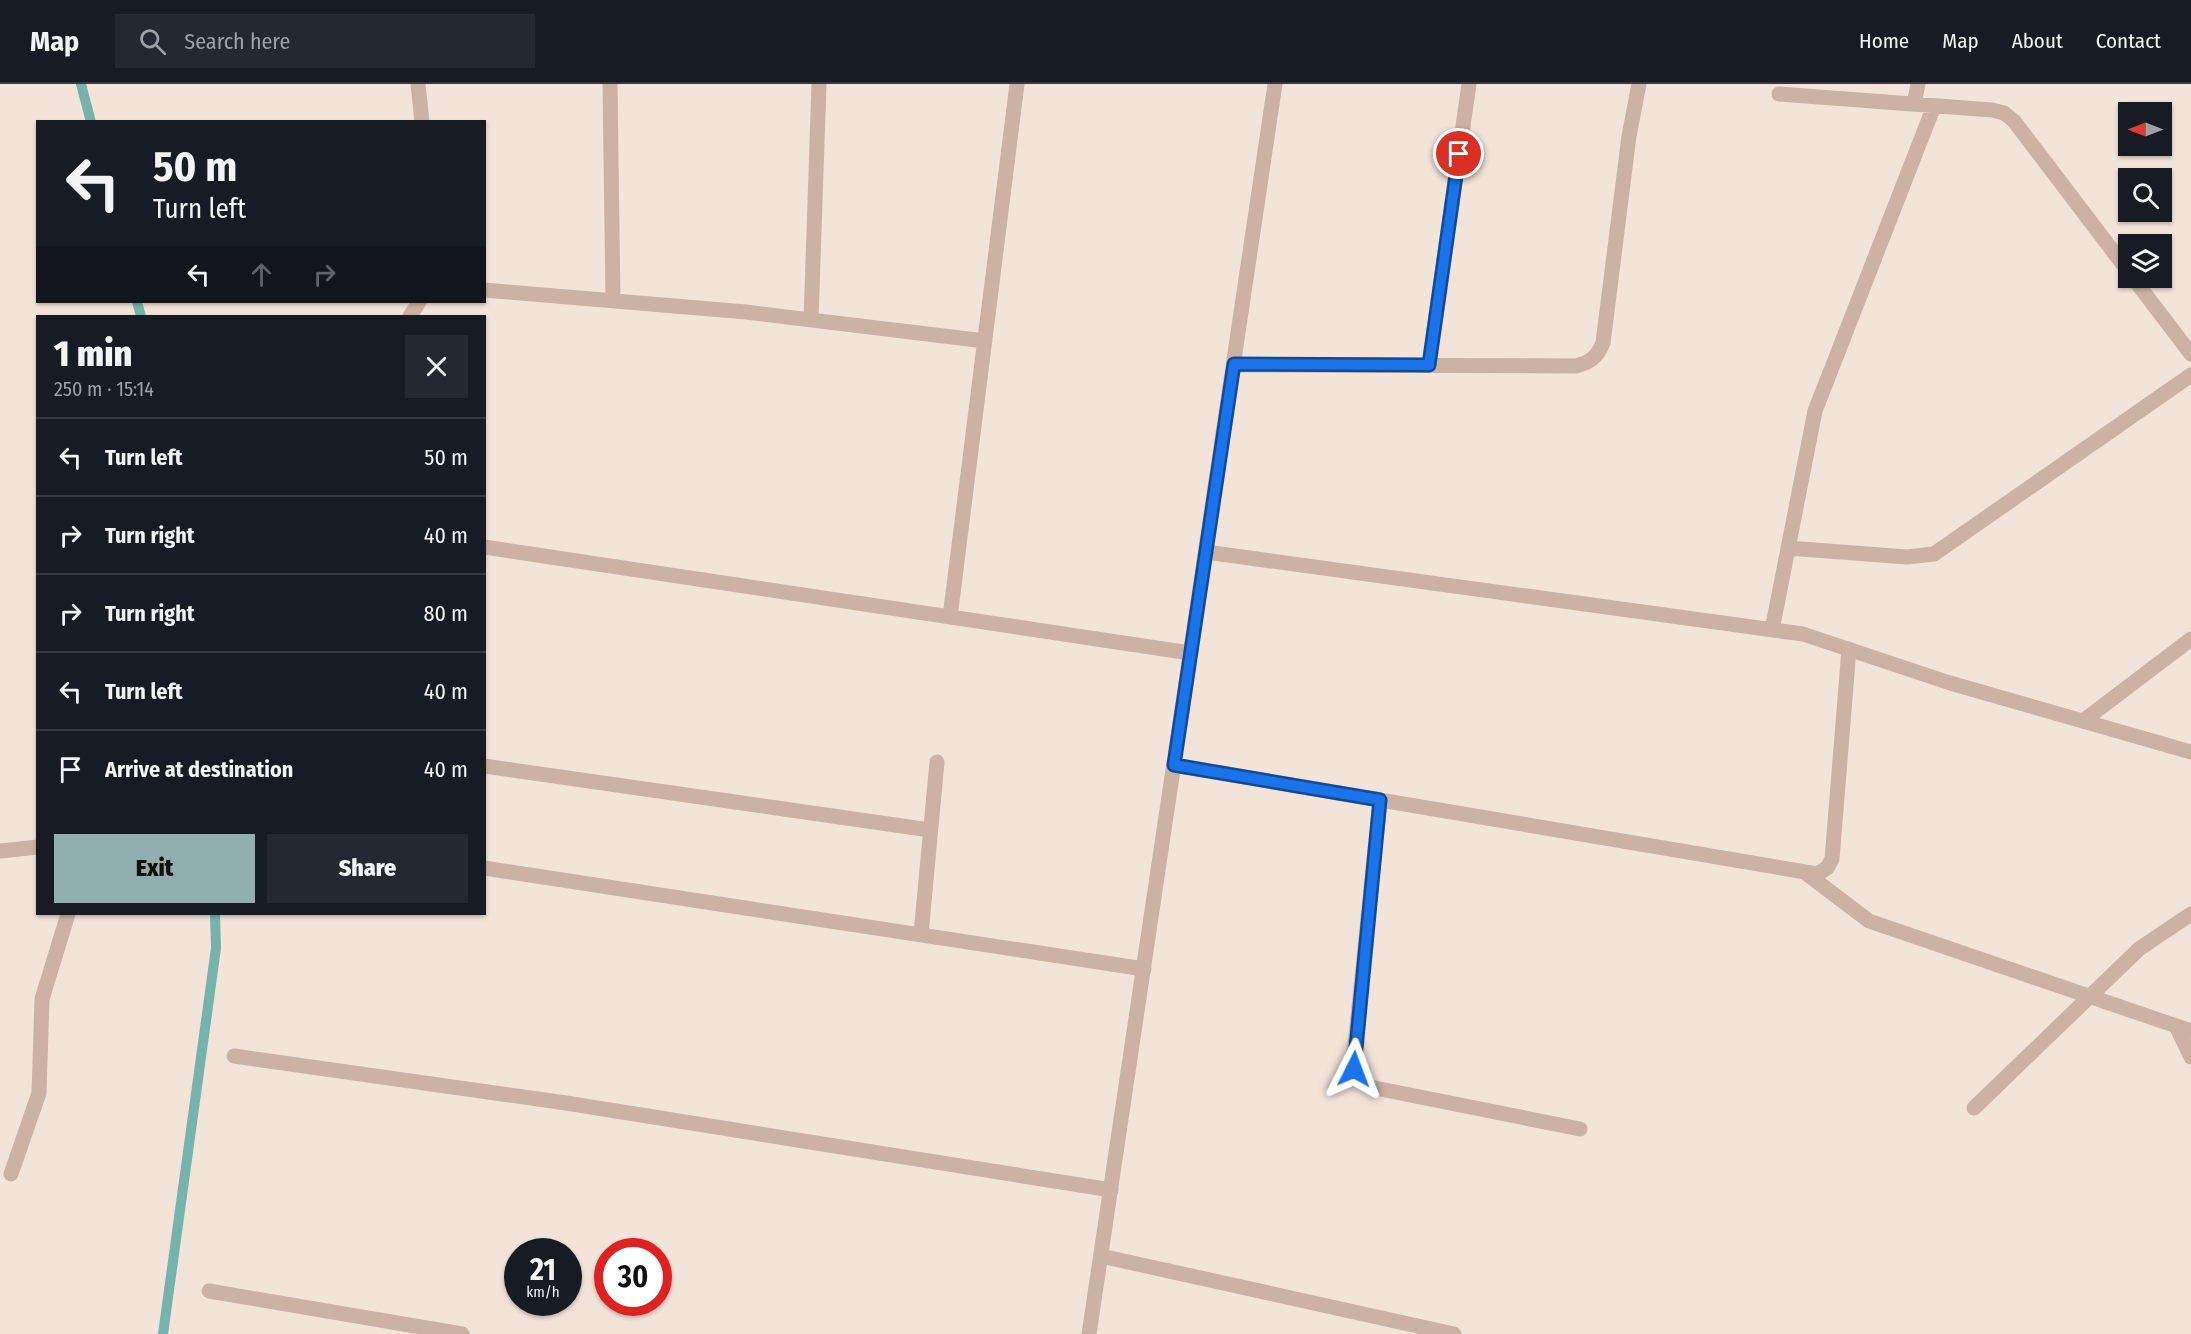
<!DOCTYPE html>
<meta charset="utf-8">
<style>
:root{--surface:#171b24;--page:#242831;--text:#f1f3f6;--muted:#9ea1a6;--line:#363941;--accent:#90afae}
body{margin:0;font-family:"Fira Sans Condensed",sans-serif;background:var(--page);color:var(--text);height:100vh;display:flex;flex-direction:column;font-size:22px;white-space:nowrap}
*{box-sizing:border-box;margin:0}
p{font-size:20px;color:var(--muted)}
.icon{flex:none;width:33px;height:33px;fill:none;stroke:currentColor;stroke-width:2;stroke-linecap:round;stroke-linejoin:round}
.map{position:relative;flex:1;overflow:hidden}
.sheet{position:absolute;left:36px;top:231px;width:450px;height:600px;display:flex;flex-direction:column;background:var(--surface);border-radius:0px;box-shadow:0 2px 4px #0004}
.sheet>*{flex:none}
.hud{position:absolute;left:36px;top:36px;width:450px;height:183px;border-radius:0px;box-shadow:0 2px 4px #0004;background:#171b24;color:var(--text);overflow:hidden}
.needle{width:39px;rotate:270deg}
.fabs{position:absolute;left:2118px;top:18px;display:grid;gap:12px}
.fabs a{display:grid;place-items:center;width:54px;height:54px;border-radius:0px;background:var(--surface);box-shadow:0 2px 4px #0004;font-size:30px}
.speed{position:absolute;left:504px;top:1154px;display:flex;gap:12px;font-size:30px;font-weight:700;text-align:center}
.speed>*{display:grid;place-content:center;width:78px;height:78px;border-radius:50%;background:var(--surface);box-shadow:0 2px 4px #0004;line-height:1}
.speed small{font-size:15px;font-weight:400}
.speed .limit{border:9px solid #d22;background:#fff;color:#111}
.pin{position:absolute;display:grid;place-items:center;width:51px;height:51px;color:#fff;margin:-26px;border:3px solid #fff;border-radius:50%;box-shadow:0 2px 6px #0007}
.me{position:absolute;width:66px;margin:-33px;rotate:3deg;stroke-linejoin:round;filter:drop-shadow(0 0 4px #0008)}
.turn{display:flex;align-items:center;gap:21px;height:126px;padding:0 18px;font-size:27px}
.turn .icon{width:78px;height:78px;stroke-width:2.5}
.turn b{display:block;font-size:42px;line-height:51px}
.lanes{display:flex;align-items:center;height:57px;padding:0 18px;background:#0003;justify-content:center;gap:30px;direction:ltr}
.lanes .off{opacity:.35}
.round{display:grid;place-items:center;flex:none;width:63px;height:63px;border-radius:0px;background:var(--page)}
.head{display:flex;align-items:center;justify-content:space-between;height:102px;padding:0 18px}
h1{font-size:36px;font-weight:800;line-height:45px}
.cta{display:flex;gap:12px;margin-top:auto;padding:12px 18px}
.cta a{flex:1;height:69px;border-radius:0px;background:var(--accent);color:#111;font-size:24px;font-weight:800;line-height:69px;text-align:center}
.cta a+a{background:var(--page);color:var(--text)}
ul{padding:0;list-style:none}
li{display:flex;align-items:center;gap:18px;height:78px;padding:0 18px;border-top:2px solid var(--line)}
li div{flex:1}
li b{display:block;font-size:22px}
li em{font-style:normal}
header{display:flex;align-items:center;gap:36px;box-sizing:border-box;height:84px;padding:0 30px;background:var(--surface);border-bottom:2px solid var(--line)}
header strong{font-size:28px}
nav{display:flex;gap:33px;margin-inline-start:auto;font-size:21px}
.search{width:420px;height:54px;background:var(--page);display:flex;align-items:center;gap:15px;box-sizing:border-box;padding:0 21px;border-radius:0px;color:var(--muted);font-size:22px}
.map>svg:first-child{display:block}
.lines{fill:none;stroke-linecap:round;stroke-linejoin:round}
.stream{stroke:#77b3ad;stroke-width:10}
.minor{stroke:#ccb2a5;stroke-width:15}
.tertiary{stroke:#ccb2a5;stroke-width:15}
.route-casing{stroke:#114b97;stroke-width:15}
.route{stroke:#1a73e8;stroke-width:10}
</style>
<header>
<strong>Map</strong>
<div class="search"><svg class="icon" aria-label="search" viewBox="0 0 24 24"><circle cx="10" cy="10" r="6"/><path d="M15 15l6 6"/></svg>Search here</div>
<nav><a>Home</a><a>Map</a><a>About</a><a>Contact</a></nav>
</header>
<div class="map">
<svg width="2191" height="1250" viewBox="0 0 2191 1250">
<rect width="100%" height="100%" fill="#f3e4da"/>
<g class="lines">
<path class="stream" d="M81,0L91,38
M137,218L141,232
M163,1250L216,864L215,830"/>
<path class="minor" d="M418,0L422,38
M610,0L613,217
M1779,10L1992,26L2004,29L2014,37L2128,187
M1914,20L1918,0
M2133,194L2191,270
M484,206L746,228L985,257
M410,232L419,218
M811,236L819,0
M1234,281L1576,282C1591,278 1597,273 1603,259L1629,52L1639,0
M1429,281L1469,0
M484,463L1190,569
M1788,464L1907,473L1934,470L2191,291
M1206,468L1803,550L1950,599L2191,668
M950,533L1017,0
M1772,546L1815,327L1934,22
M2083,637L2191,555
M1174,681L1817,790L1827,784L1832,775L1849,565
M484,682L930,746
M1380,716L1354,972C1354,988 1357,994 1370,1003L1580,1045
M0,767L38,763
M484,784L1144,885
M1807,790L1869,837L2191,947
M921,850L937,678
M2176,942L2191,973
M234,972L566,1019L1111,1106
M1974,1024L2139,865L2191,830
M11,1090L39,1009L42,915L68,830
M1101,1172L1454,1250
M209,1207L462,1250"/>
<path class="tertiary" d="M1089,1250L1275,0"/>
</g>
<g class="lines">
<g class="route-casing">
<path id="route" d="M1354,985L1380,716L1174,681L1234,280L1429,281L1459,70"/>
</g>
<use href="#route" class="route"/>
</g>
</svg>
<div class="fabs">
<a><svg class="needle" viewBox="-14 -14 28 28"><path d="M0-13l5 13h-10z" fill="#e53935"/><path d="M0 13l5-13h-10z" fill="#9ea1a6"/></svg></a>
<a><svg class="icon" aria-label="search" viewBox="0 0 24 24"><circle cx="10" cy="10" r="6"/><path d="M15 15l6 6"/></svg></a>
<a><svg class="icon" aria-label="layers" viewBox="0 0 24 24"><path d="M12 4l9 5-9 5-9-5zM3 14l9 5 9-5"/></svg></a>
</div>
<div class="speed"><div>21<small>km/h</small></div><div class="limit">30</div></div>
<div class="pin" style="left:1459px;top:70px;background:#d93025"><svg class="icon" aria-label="arrive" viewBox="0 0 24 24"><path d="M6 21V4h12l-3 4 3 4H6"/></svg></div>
<svg class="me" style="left:1354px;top:985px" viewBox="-20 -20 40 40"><path d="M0-17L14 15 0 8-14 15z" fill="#1a73e8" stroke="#fff" stroke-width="4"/></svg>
<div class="hud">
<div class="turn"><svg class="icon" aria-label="left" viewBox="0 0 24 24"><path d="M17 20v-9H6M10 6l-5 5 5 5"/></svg><div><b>50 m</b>Turn left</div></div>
<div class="lanes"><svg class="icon" aria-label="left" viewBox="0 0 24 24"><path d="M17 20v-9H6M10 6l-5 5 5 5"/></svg><svg class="icon off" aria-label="ahead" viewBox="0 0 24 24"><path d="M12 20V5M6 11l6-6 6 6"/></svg><svg class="icon off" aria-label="right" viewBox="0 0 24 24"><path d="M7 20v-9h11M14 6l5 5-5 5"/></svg></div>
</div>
<section class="sheet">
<div class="head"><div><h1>1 min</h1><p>250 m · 15:14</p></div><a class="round"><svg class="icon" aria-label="close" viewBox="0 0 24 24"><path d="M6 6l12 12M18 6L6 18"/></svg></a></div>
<ul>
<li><svg class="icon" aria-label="left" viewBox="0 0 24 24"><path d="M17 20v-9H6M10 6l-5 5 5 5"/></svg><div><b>Turn left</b></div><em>50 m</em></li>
<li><svg class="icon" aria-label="right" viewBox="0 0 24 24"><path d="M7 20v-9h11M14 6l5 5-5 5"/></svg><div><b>Turn right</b></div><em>40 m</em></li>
<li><svg class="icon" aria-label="right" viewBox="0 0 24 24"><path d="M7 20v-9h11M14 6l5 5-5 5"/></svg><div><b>Turn right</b></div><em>80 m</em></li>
<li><svg class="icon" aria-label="left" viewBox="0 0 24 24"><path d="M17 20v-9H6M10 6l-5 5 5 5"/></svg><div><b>Turn left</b></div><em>40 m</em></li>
<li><svg class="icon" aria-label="arrive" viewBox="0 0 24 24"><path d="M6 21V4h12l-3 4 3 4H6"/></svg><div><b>Arrive at destination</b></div><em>40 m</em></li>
</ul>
<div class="cta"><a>Exit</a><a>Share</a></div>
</section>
</div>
